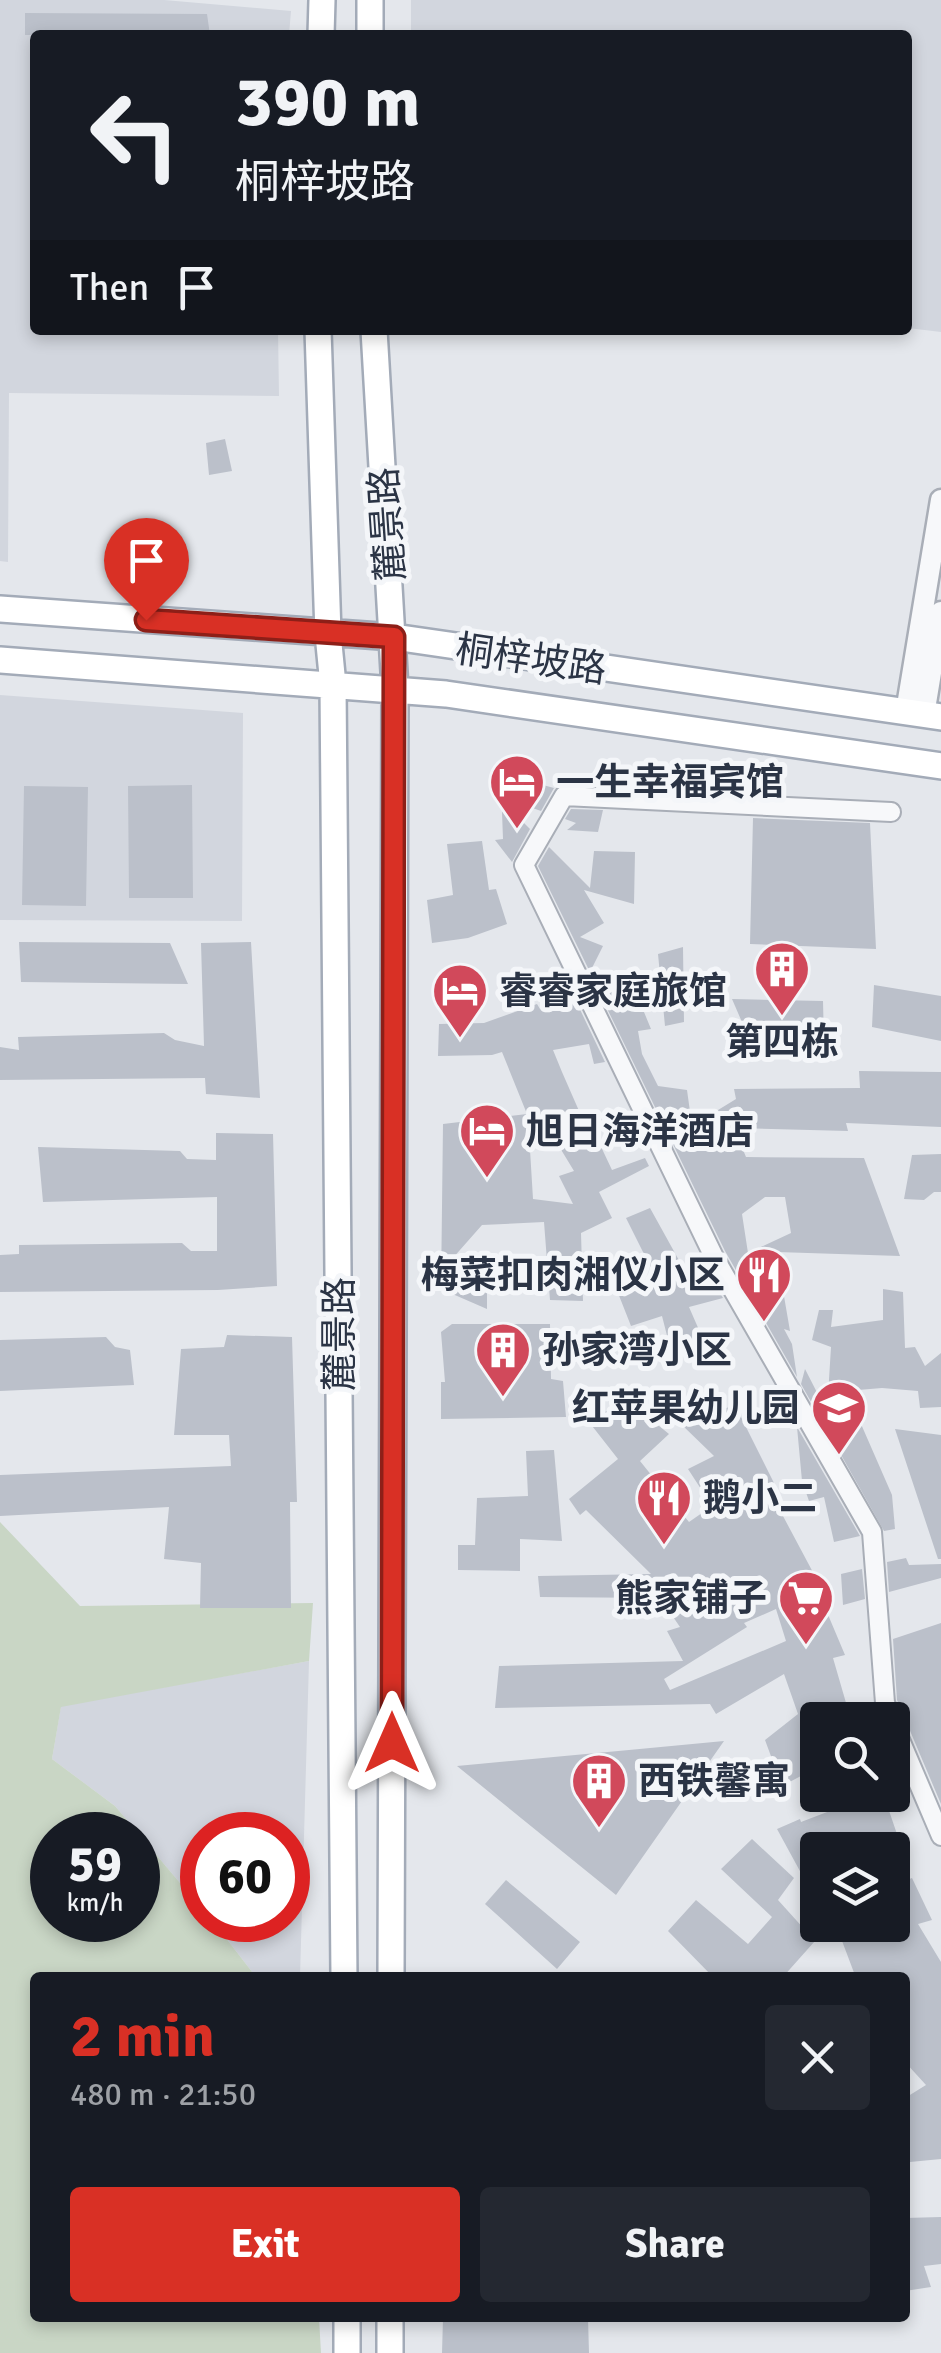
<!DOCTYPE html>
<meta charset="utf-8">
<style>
:root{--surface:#171b24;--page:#242831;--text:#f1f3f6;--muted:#9ea1a6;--accent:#d93025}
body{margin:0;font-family:Signika,"Noto Sans SC",sans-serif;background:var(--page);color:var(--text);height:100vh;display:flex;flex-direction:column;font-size:38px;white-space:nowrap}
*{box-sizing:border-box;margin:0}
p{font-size:32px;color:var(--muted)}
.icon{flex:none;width:55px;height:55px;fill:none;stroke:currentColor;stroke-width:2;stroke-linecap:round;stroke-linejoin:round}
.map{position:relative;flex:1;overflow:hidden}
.details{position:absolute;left:30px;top:1972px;width:880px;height:350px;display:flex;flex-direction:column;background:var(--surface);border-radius:10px;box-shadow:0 5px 15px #0003}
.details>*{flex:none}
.banner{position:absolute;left:30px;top:30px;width:882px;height:305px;border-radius:10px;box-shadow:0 5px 15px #0003;background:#171b24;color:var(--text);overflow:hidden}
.buttons{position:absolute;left:800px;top:1702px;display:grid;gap:20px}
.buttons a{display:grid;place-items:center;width:110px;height:110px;border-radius:10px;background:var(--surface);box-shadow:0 5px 15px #0003;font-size:50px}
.speed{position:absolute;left:30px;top:1812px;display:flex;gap:20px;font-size:50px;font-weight:700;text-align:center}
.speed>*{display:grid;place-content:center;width:130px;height:130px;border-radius:50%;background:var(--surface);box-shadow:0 5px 15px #0003;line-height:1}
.speed small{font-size:25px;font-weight:400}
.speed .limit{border:15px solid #d22;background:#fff;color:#111}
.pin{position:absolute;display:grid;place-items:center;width:85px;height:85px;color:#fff;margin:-102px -42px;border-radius:50% 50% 50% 0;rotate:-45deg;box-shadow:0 0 10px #0007}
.pin .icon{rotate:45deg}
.me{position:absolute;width:110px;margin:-55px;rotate:0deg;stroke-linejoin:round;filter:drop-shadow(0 0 8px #0008)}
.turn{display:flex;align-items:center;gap:35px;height:210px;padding:0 40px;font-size:45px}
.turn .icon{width:130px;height:130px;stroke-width:2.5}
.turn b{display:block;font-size:70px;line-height:85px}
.then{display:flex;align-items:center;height:95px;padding:0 40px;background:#0003;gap:20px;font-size:38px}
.round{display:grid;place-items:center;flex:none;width:105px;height:105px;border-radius:10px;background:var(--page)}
.headline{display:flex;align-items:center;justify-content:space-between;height:170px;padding:0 40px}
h1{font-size:60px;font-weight:700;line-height:75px;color:var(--accent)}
.cta{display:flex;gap:20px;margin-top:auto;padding:20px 40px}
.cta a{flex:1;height:115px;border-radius:10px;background:var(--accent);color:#fff;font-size:40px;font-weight:700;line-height:115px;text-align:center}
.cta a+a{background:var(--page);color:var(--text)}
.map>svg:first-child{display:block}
.built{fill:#d2d6de}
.green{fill:#c9d6c5;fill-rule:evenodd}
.building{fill:#bbc0ca;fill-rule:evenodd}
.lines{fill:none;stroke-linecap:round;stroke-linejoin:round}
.minor-casing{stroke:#a9aeb7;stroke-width:22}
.tertiary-casing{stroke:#a9aeb7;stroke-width:25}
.primary-casing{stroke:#a3abb8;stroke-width:30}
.minor{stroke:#f7f8fa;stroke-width:18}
.tertiary{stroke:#f7f8fa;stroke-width:20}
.primary{stroke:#fff;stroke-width:25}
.route-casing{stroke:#8d1f18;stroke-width:25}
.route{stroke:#d93025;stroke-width:18}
.labels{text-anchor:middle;stroke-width:10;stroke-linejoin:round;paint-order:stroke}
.street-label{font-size:38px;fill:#2b3445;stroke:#f4f6f9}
.poi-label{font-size:38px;font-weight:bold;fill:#2b3445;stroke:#f4f6f9;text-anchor:start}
</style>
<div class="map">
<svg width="941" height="2353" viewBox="0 0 941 2353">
<rect width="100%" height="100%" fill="#e4e7ec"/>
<path class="built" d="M0,0H164L291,11L289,35H35V330H278L279,396L9,393L8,562L0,561Z
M411,0H941V332L908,328V35H411Z
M0,695L243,713L242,921L0,920Z
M309,1661L300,1977H256L212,1920H288V1835H202V1909L115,1806L52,1759L61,1706Z"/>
<path class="green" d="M0,1522L80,1606L313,1603L309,1661L61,1707L52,1759L115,1806L202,1909V1920H212L256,1977L35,1978V2318H319L321,2353H0ZM52,1835H138V1920H52Z"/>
<path class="building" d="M25,13L207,14L210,35H25Z
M225,439L232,471L209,475L206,443Z
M521,779L554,788L541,811L510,800Z
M192,785L193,898H129L128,786Z
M24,786L88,787L86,906L22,905Z
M507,806L530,829L512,862L495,840L503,839L502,812Z
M571,809L603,810L598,832L567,830L576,823L565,819Z
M753,818L870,823L876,949L750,944Z
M482,841L489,890L496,889L507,924L468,938L432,943L427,900L453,895L447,844Z
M549,847L590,888L594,851L635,852L634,904L584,890L604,923L580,937L603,946L590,972L538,866Z
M19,942L170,943L188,984L21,982Z
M251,942L260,1098L206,1094L205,1078L0,1080V1047L19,1050L18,1037L164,1033L175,1040L204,1046L201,943Z
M683,947L684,1022L665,1026L658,954Z
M632,983L651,1029L638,1031L642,1054L658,1086L687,1090L692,1126L736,1099L734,1089L860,1088L859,1071L941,1072V1127L846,1123L848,1131L734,1128L746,1157L864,1158L900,1256L777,1252L784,1271L780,1273L790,1331L784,1329L792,1344L797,1377L725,1251L599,992ZM765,1197H785L791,1233L748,1253L742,1214Z
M874,985L941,996V1041L872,1027Z
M575,999L605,1062L594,1064L589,1044L553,1050L562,1072L590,1136L595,1134L612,1170L645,1158L649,1166L599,1192L612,1218L581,1233L583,1301L550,1300L544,1222L482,1225L452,1259H477L487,1270V1309L441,1289L443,1124L527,1114L502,1052L492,1055L438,1056L439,1024L484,1023L537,1004L540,1009ZM528,1117L544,1148L557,1143L574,1171L559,1176L573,1204L533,1199Z
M732,999L823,1001L824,1042L748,1036Z
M216,1133L273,1134L277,1286L218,1290L0,1292V1255L19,1254V1245L182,1243L191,1251H217V1197L43,1202L38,1147L180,1151L187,1159L216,1160Z
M941,1154V1192H934L924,1200L904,1199L912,1155Z
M650,1208L696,1291L709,1274L723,1298L689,1307L706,1346L672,1355L662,1316L631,1326L618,1293L657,1280L626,1218Z
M883,1289L903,1292L905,1348L915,1347L925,1366L941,1353V1407L920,1408L918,1391L882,1388L846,1391L855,1410H850L849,1422L861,1424L892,1495L895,1529L884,1531L801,1384L805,1369L827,1412L831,1347L812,1340L819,1310H833L831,1327L883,1320Z
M452,1324H550L551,1379L563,1381L566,1417L441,1419V1382H445L441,1332Z
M227,1335L292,1337L297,1502H290L291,1608H200L201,1563L164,1559L169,1507L0,1516V1475L231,1466L229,1435H174L181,1349L224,1347Z
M106,1337L115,1347L130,1350L134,1385L0,1391V1340Z
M626,1399L669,1434L640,1461L689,1522L712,1506L688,1469L714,1456L681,1424L735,1405L774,1483L767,1486L832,1608L826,1610L845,1655L833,1658L851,1720H818V1767L782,1786L765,1740L798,1714L784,1674L716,1714L710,1704L495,1708L499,1666L683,1661L667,1631L680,1627L660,1598L540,1597L538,1576L651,1574L586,1510L580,1515L569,1499L618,1459L589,1422ZM776,1609L786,1641L670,1690L664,1679L747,1627L744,1623Z
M797,1427L860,1536L834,1542L824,1497L809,1501L802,1481Z
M895,1429L941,1435V1559H938Z
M554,1450L562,1541L520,1539V1571L458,1570V1545H475L477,1498L528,1496L526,1451Z
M906,1558L909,1565L941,1564V1578L889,1592L887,1562Z
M862,1569L865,1599L843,1605L841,1574Z
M941,1623V1804L897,1700L893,1639Z
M724,1741L616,1895L457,1766L629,1750Z
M884,1796L898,1837L851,1846L852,1850H818V1869L801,1873L777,1829L800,1819L801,1822L835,1809Z
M752,1839L794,1878L778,1900L815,1941L782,1978H714L668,1931L696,1900L748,1944L772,1917L721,1869Z
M912,1878L932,1920L918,1924L941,1962V2159L910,2162L905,2098L926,2085L905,2062V1978H856L836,1925H892V1886Z
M506,1880L580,1942L557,1969L485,1904Z
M941,2217V2264L924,2266L931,2287L905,2291V2218Z
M443,2318H588L589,2353H442Z"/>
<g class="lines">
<g class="minor-casing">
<path id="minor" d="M891,812L564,796L524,865L714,1257L872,1532L885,1703L892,1720
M892,1721L941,1836"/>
</g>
<g class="tertiary-casing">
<path id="tertiary" d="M906,712L941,500
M924,715L941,612"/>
</g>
<g class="primary-casing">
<path id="primary" d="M370,0V35
M321,35L322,0
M318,330L328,634L333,685L344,1978
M374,330L395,689L391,1978
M0,609L394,637L941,717
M0,660L446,694L941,766
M347,2318V2353
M390,2353V2318"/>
</g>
<use href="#minor" class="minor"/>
<use href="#tertiary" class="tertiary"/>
<use href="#primary" class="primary"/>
</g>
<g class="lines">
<g class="route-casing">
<path id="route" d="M146,620L394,637L392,1743"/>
</g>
<use href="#route" class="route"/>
</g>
<defs>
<g id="hotel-pin" transform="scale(2.875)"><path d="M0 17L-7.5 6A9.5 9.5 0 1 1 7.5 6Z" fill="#d1495b" stroke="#f4f6f9"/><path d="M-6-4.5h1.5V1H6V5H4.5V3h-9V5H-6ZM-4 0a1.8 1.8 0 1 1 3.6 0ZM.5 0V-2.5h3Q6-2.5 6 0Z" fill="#fff"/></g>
<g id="building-pin" transform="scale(2.875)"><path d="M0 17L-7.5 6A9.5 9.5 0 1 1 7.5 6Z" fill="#d1495b" stroke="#f4f6f9"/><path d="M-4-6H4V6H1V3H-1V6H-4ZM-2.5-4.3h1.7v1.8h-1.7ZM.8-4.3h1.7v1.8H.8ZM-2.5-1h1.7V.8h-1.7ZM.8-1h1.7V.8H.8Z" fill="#fff"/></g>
<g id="restaurant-pin" transform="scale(2.875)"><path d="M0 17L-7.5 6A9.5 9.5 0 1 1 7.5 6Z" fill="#d1495b" stroke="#f4f6f9"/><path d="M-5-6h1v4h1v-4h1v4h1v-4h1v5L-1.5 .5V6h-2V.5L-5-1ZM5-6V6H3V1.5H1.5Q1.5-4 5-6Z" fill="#fff"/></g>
<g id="school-pin" transform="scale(2.875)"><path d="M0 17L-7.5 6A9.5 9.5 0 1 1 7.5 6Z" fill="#d1495b" stroke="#f4f6f9"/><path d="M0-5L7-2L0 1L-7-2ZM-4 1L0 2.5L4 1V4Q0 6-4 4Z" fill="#fff"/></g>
<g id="supermarket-pin" transform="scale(2.875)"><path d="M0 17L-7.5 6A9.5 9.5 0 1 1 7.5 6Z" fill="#d1495b" stroke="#f4f6f9"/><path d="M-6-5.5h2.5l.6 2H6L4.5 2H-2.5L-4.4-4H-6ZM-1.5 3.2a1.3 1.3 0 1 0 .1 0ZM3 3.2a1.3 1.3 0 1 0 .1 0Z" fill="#fff"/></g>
</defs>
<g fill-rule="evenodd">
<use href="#hotel-pin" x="517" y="782"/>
<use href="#building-pin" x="782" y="969"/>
<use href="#hotel-pin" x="460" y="991"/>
<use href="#hotel-pin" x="487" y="1131"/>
<use href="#restaurant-pin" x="764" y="1275"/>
<use href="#building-pin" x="503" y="1350"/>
<use href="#school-pin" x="839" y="1408"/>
<use href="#restaurant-pin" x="664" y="1498"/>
<use href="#supermarket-pin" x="806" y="1598"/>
<use href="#building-pin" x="599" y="1781"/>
</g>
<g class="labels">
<g class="street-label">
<text transform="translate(387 524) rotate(-94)" y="13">麓景路</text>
<text transform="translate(531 659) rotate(8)" y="13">桐梓坡路</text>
<text transform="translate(339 1334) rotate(-90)" y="13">麓景路</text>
</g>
<g class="poi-label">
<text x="556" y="795">一生幸福宾馆</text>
<text x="499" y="1004">睿睿家庭旅馆</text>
<text x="782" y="1055" text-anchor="middle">第四栋</text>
<text x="526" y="1144">旭日海洋酒店</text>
<text x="725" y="1288" text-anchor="end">梅菜扣肉湘仪小区</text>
<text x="542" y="1363">孙家湾小区</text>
<text x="800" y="1421" text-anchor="end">红苹果幼儿园</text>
<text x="703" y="1511">鹅小二</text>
<text x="767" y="1611" text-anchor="end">熊家铺子</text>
<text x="638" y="1794">西铁馨寓</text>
</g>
</g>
</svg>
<div class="buttons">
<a><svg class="icon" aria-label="search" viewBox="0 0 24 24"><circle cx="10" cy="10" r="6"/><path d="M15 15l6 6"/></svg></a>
<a><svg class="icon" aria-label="layers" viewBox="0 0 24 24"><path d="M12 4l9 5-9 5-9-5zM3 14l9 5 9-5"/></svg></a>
</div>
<div class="speed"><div>59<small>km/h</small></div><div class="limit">60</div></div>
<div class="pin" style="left:146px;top:620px;background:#d93025"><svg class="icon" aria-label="arrive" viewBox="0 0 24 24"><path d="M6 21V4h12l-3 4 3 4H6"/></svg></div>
<svg class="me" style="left:392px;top:1743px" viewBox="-20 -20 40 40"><path d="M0-17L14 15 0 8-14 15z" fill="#d93025" stroke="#fff" stroke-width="4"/></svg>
<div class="banner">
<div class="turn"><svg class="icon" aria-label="left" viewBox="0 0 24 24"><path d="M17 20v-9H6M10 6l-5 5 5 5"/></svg><div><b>390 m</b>桐梓坡路</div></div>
<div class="then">Then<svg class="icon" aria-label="arrive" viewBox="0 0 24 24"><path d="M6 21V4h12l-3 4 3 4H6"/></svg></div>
</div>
<section class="details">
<div class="headline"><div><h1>2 min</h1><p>480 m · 21:50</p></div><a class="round"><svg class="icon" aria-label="close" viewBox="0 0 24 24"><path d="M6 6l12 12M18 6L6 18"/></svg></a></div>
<div class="cta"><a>Exit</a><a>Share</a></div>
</section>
</div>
